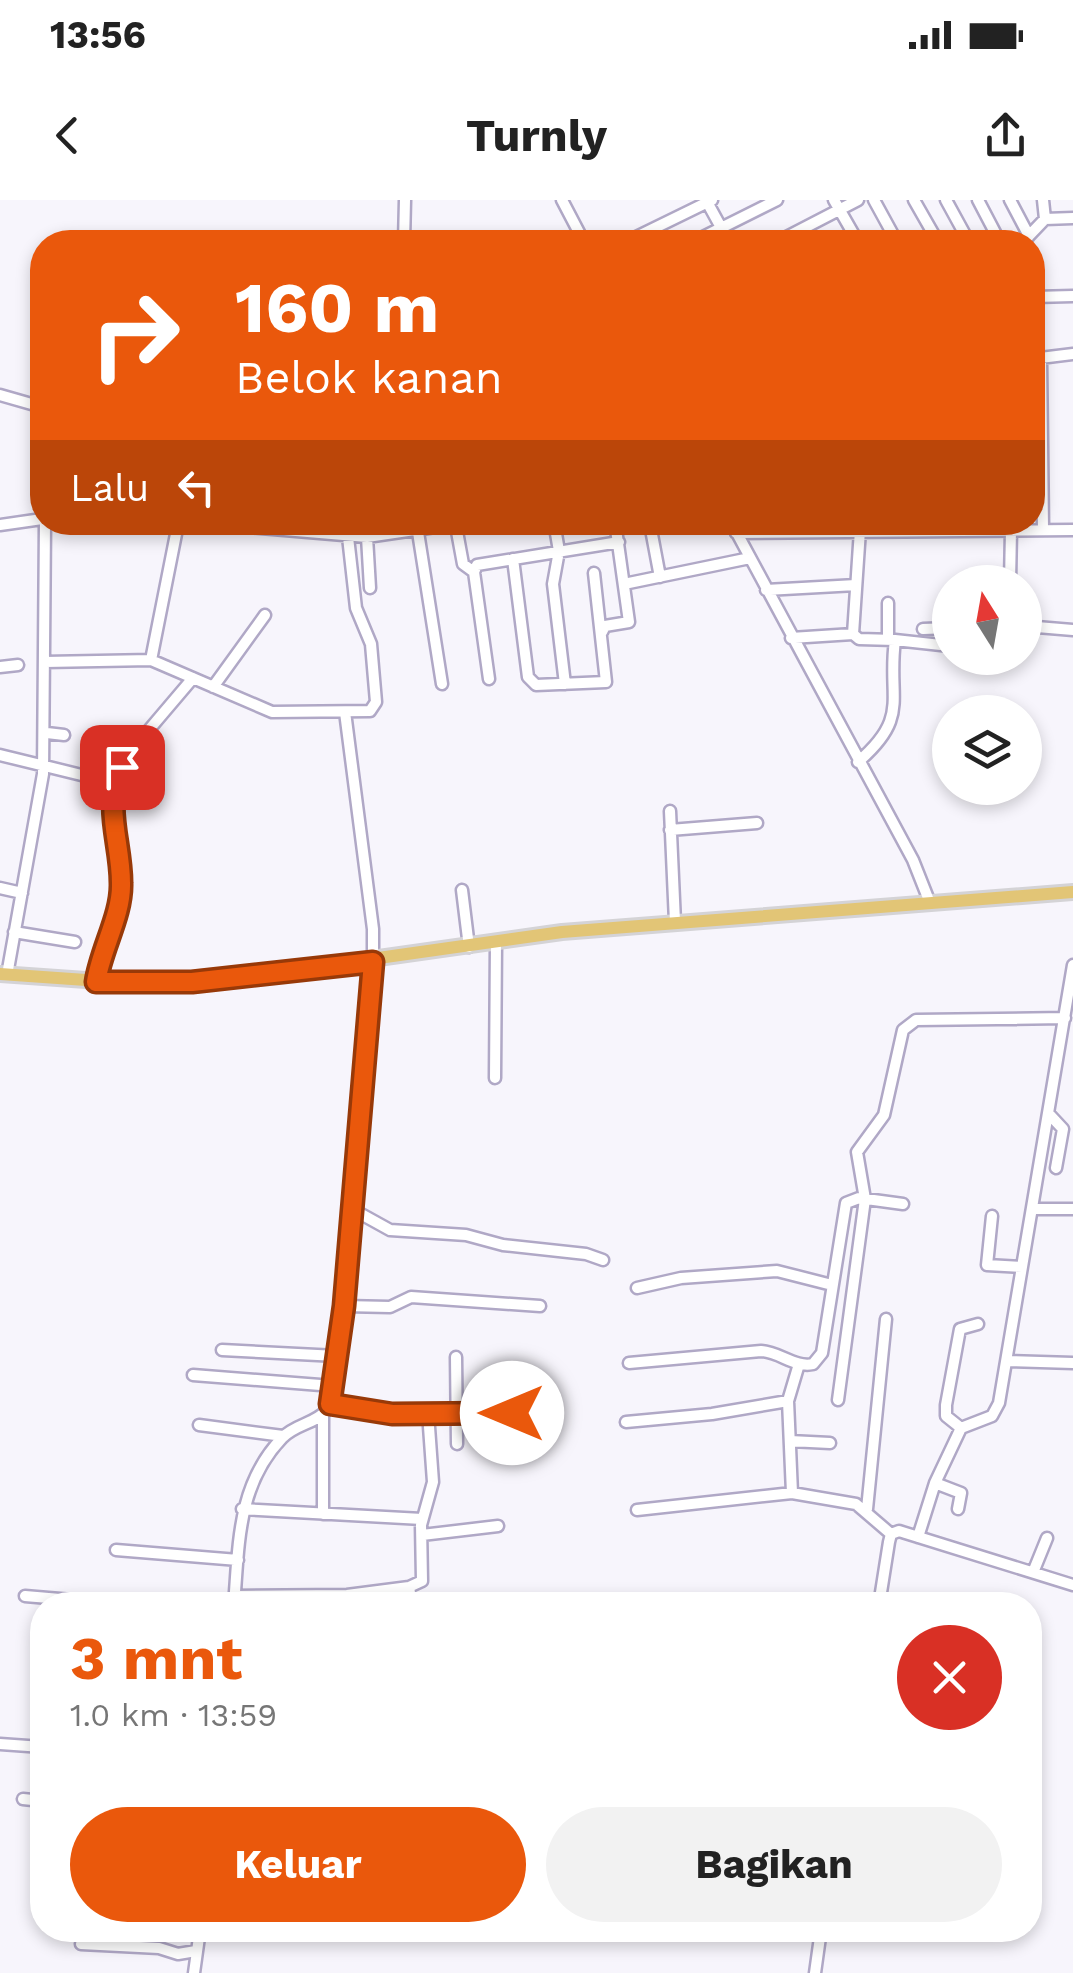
<!DOCTYPE html>
<html lang="id">
<meta charset="utf-8">
<style>
:root{--surface:#fff;--page:#f2f2f2;--text:#222;--muted:#767676;--accent:#ea580c}
body{margin:0;font-family:"Work Sans",sans-serif;background:var(--page);color:var(--text);height:100vh;display:flex;flex-direction:column;font-size:38px;white-space:nowrap}
*{box-sizing:border-box;margin:0}
p{font-size:32px;color:var(--muted)}
.icon{flex:none;width:55px;height:55px;fill:none;stroke:currentColor;stroke-width:2;stroke-linecap:round;stroke-linejoin:round}
.map{position:relative;flex:1;overflow:hidden}
.details{position:absolute;left:30px;top:1392px;width:1012px;height:350px;display:flex;flex-direction:column;background:var(--surface);border-radius:40px;box-shadow:0 5px 15px #0003}
.details>*{flex:none}
.top-card{position:absolute;left:30px;top:30px;width:1015px;height:305px;border-radius:40px;box-shadow:0 5px 15px #0003;background:#ea580c;color:#fff;overflow:hidden}
.needle{width:65px;rotate:349deg}
.controls{position:absolute;left:932px;top:365px;display:grid;gap:20px}
.controls a{display:grid;place-items:center;width:110px;height:110px;border-radius:50%;background:var(--surface);box-shadow:0 5px 15px #0003;font-size:50px}
.pin{position:absolute;display:grid;place-items:center;width:85px;height:85px;color:#fff;margin:-42px;border-radius:20px;box-shadow:0 5px 15px #0006}
.me{position:absolute;width:110px;margin:-55px;rotate:270deg;stroke-linejoin:round;filter:drop-shadow(0 0 8px #0008)}
.turn{display:flex;align-items:center;gap:35px;height:210px;padding:0 40px;font-size:45px}
.turn .icon{width:130px;height:130px;stroke-width:2.5}
.turn b{display:block;font-size:70px;line-height:85px}
.then{display:flex;align-items:center;height:95px;padding:0 40px;background:#0003;gap:20px;font-size:38px}
.round{display:grid;place-items:center;flex:none;width:105px;height:105px;border-radius:52px;background:var(--page)}
.headline{display:flex;align-items:center;justify-content:space-between;height:170px;padding:0 40px}
h1{font-size:60px;font-weight:700;line-height:75px;color:var(--accent)}
.primary-button{display:flex;gap:20px;margin-top:auto;padding:20px 40px}
.primary-button a{flex:1;height:115px;border-radius:60px;background:var(--accent);color:#fff;font-size:40px;font-weight:700;line-height:115px;text-align:center}
.primary-button a+a{background:var(--page);color:var(--text)}
.status{display:flex;justify-content:space-between;align-items:center;height:70px;padding:0 50px;background:var(--surface);direction:ltr}
.status svg{height:28px;fill:currentColor}
header{display:flex;justify-content:space-between;align-items:center;height:130px;padding:0 40px;background:var(--surface);font-size:45px;font-weight:700}
.map>svg:first-child{display:block}
.lines{fill:none;stroke-linecap:round;stroke-linejoin:round}
.minor-casing{stroke:#b0a8c6;stroke-width:15}
.major-casing{stroke:#d4d3d6;stroke-width:18}
.minor{stroke:#fff;stroke-width:10}
.major{stroke:#e2c576;stroke-width:12}
.route-casing{stroke:#983908;stroke-width:25}
.route{stroke:#ea580c;stroke-width:18}
</style>
<div class="status"><b>13:56</b><svg viewBox="0 0 49 12"><path d="M0 12V9h3v3zM5 12V6h3v6zM10 12V3h3v9zM15 12V0h3v12zM26 1h20v11H26zM47 4h2v5h-2z"/></svg></div>
<header><svg class="icon" aria-label="back" viewBox="0 0 24 24"><path d="M15 5l-7 7 7 7"/></svg>Turnly<svg class="icon" aria-label="share" viewBox="0 0 24 24"><path d="M12 15V3M7 8l5-5 5 5M5 13v7h14v-7"/></svg></header>
<div class="map">
<svg width="1073" height="1773" viewBox="0 0 1073 1773">
<rect width="100%" height="100%" fill="#f7f5fc"/>
<g class="lines">
<g class="minor-casing">
<path id="minor" d="M562,0L584,42
M706,0L729,42
M834,0L858,42
M874,0L897,42
M914,0L938,42
M946,0L969,42
M978,0L1000,42
M1010,0L1029,36
M1045,19L1073,18
M404,42L405,0
M626,42L712,0
M693,42L777,0
M777,42L858,0
M1023,42L1045,19L1043,0
M1034,97L1073,96
M1041,158L1043,329
M1032,159L1073,154
M0,195L42,207
M127,322L224,325L367,337L469,322
M554,322L559,351L553,384L565,484
M731,322L913,660L930,703
M650,324L660,377
M0,325L42,319
M456,326L463,364L474,372
M860,330L853,434L859,439L895,440
M418,332L442,484
M736,333L1073,330
M367,337L370,388
M513,359L528,477L536,485L606,482L594,373
M1010,382L1011,330
M624,384L750,358
M766,390L856,385
M1025,426L1073,430
M923,429L950,428
M602,432L605,426L629,422L615,322
M791,438L853,434
M888,440V403
M151,460L178,324
M45,462L151,460L272,512L370,511L376,502L371,444L356,408L348,337
M0,467L18,465
M489,479L474,372L477,365L619,342
M213,487L265,415
M47,533L64,535
M0,555L114,583
M858,562C911,516 887,500 895,440L950,446
M670,611L675,722
M670,630L757,623
M0,688L22,693
M462,690L469,747
M14,732L75,742
M7,775L43,574L45,322
M96,781L121,683L111,613L114,583L131,551L193,478
M495,878L496,742
M1049,914L1063,929L1056,968
M352,1009L390,1030L466,1035L503,1045L586,1054L603,1060
M1033,1009H1073
M992,1016L987,1065L1022,1067
M637,1088L681,1078L777,1071L832,1085
M344,1106L390,1107L411,1097L540,1106
M222,1150L337,1156
M456,1157L457,1244
M1009,1161L1073,1163
M629,1163L761,1151C780,1152 795,1168 813,1164L822,1153L846,1003L859,998L903,1004
M193,1175L333,1186
M838,1200L865,999L857,952L884,915L903,830L916,820L1065,818
M330,1204L392,1214L428,1213L433,1282L421,1325L422,1381L409,1387
M428,1213H512
M626,1222L712,1214L788,1201
M199,1225L283,1236
M961,1228L946,1216V1205L960,1129L978,1124
M790,1241L830,1243
M935,1283L961,1293L958,1309
M792,1293L788,1201L799,1164
M242,1309L422,1319
M867,1309L886,1119
M637,1310L792,1293L856,1304L891,1334
M323,1314V1216
M422,1335L498,1326
M918,1337L935,1283L961,1228L992,1216L999,1203L1073,765
M116,1350L238,1360
M1034,1370L1047,1338
M25,1396L131,1405
M235,1396L347,1395L409,1387L412,1405
M234,1405C239,1344 237,1285 282,1238C295,1224 315,1224 327,1210L341,1129L373,762V729L345,512
M569,1405L572,1404
M879,1405L889,1342L891,1334L899,1331L1073,1385
M0,1544L42,1547
M23,1599L42,1601
M39,1664H42
M81,1744L159,1748L178,1754L196,1751
M194,1773L200,1730
M815,1773L821,1730"/>
</g>
<g class="major-casing">
<path id="major" d="M0,774L143,784L237,778L562,732L1073,692"/>
</g>
<use href="#minor" class="minor"/>
<use href="#major" class="major"/>
</g>
<g class="lines">
<g class="route-casing">
<path id="route" d="M122,567C103,608 121,641 121,683C122,715 101,749 96,782H192L373,762L344,1106L330,1204L392,1214L512,1213"/>
</g>
<use href="#route" class="route"/>
</g>
</svg>
<div class="controls">
<a><svg class="needle" viewBox="-14 -14 28 28"><path d="M0-13l5 13h-10z" fill="#e53935"/><path d="M0 13l5-13h-10z" fill="#767676"/></svg></a>
<a><svg class="icon" aria-label="layers" viewBox="0 0 24 24"><path d="M12 4l9 5-9 5-9-5zM3 14l9 5 9-5"/></svg></a>
</div>
<div class="pin" style="left:122px;top:567px;background:#d93025"><svg class="icon" aria-label="arrive" viewBox="0 0 24 24"><path d="M6 21V4h12l-3 4 3 4H6"/></svg></div>
<svg class="me" style="left:512px;top:1213px" viewBox="-20 -20 40 40"><circle r="19" fill="#fff"/><path d="M0-13L10 11 0 6-10 11z" fill="#ea580c"/></svg>
<div class="top-card">
<div class="turn"><svg class="icon" aria-label="right" viewBox="0 0 24 24"><path d="M7 20v-9h11M14 6l5 5-5 5"/></svg><div><b>160 m</b>Belok kanan</div></div>
<div class="then">Lalu<svg class="icon" aria-label="left" viewBox="0 0 24 24"><path d="M17 20v-9H6M10 6l-5 5 5 5"/></svg></div>
</div>
<section class="details">
<div class="headline"><div><h1>3 mnt</h1><p>1.0 km · 13:59</p></div><a class="round" style="background:#d93025;color:#fff"><svg class="icon" aria-label="close" viewBox="0 0 24 24"><path d="M6 6l12 12M18 6L6 18"/></svg></a></div>
<div class="primary-button"><a>Keluar</a><a>Bagikan</a></div>
</section>
</div>
